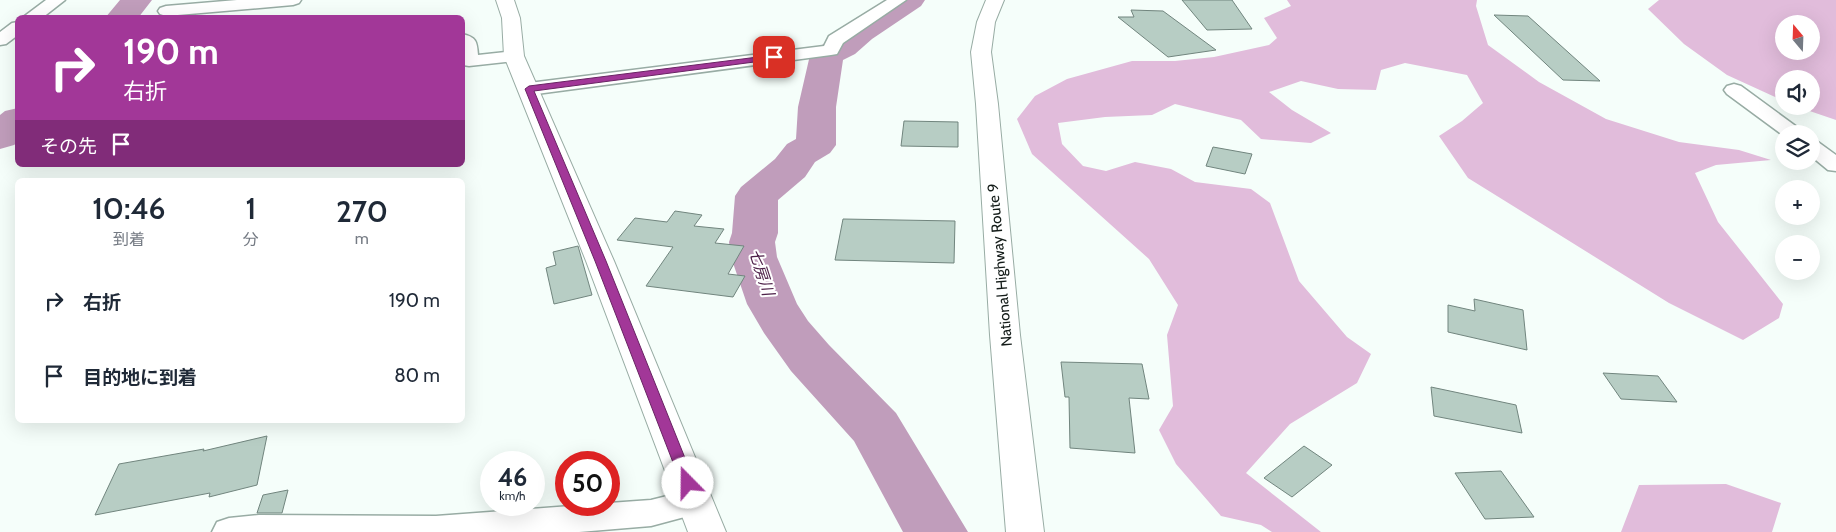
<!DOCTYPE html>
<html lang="ja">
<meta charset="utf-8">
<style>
:root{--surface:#fff;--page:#f2f2f3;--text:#1f2937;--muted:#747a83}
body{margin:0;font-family:Cabin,"Noto Sans JP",sans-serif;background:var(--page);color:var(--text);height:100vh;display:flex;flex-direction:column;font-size:19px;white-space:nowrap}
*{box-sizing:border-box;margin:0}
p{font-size:16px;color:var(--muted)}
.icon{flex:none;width:28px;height:28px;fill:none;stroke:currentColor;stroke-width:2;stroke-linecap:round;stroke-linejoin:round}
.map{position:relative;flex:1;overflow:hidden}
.panel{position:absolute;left:15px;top:178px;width:450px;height:245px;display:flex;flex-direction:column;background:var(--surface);border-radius:8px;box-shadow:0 5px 20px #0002}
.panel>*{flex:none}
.guide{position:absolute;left:15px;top:15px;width:450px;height:152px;border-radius:8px;box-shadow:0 5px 20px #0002;background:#a23798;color:#fff;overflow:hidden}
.needle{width:32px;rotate:341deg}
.controls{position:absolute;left:1775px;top:15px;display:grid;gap:10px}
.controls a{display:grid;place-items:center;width:45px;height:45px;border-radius:50%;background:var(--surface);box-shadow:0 5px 20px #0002;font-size:25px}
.speed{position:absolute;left:480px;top:451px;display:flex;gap:10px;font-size:25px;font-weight:700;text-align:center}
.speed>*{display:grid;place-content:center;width:65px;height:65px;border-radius:50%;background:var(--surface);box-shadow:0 5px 20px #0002;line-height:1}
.speed small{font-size:12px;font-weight:400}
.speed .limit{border:8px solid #d22;background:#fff;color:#111}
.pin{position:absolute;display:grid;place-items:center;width:42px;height:42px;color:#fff;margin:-21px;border-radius:10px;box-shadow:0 2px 8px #0006}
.me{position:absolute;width:55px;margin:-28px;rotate:338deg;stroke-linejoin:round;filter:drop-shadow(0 0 4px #0008)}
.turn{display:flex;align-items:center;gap:18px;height:105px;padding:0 25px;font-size:22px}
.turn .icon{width:65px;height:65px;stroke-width:2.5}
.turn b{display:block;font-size:35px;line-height:42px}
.then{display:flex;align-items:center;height:48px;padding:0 25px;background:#0003;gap:10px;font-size:19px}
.eta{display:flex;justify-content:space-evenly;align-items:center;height:85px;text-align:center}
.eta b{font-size:30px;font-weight:600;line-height:35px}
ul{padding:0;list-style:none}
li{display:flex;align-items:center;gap:15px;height:75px;padding:0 25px}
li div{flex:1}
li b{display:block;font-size:19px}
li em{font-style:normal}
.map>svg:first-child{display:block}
.forest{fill:#e1bcdb;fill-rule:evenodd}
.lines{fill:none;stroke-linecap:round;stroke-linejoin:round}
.river{fill:#c09dbb;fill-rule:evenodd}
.building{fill:#b7cdc4;stroke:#71857e}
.minor-casing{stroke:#98aca4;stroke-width:3}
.secondary-casing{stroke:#98aca4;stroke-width:2}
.trunk-casing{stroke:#98aca4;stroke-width:2}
.minor{fill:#fff;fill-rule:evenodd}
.secondary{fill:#fff;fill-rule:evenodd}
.trunk{fill:#fff;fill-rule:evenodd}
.route{fill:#a23798;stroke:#692463}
.labels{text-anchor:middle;stroke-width:4;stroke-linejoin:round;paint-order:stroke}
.street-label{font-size:15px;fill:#131b18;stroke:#fff}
.water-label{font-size:16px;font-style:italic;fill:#4f224a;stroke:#fff}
</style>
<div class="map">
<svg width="1836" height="532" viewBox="0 0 1836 532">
<rect width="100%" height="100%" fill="#f5fefa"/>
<path class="forest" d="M1287,0H1477L1476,6L1488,45L1539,82L1606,119L1679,142L1739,150L1771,160L1716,165L1695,173L1718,222L1783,304L1779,318L1743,340L1669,303L1468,178L1439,136L1462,121L1483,103L1467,75L1405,63L1381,70L1376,90L1338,89L1301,81L1269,92L1292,110L1331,133L1311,143L1261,139L1241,120L1175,104L1152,115L1105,117L1058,123L1062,144L1083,166L1106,171L1135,162L1171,169L1195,182L1251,189L1270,203L1299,281L1347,337L1371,354L1357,383L1290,424L1246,473L1321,532H1272L1261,525L1221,516L1176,464L1159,430L1173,406L1167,335L1178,305L1149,259L1032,154L1017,119L1035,96L1067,79L1132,61H1175L1214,57L1269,45L1277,38L1264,18L1291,6Z
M1659,0H1836V120L1795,106H1811V79H1784V101L1727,75L1684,44L1648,9ZM1784,24H1811V51H1784Z
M1726,484L1781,503L1772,532H1621L1639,485Z"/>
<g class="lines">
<path class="river" d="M120,0H152L138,18H105Z
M889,0H925L921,6L872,39L855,54L843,60L836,107V145L830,153L815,162L805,177L778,200V233L775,242L777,257L797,304L808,321L829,345L896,413L968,532H903L854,441L791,371L764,333L747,304L731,257L729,242L732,233L735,196L741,187L775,159L787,144L796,139L798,107L810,55C816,46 824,45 832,39C851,26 870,12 889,0Z
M18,108V142L14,145L0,149V115L5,111Z"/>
</g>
<path class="building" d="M1182,0H1232L1252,29L1207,30Z
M1131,10L1163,11L1216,50L1168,57L1118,17H1134Z
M1494,15L1528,16L1600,81L1563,80Z
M904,121L958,122V147L901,146Z
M1213,147L1252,154L1245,174L1206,166Z
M675,211L702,215L694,226L724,229L715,243L744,246L728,274L745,276L733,297L646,286L673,247L617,240L635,218L667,222Z
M843,219L955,221L954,263L835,260Z
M578,246L592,295L554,304L546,268L556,265L553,252Z
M1474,299L1523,310L1527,350L1448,332V305L1475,311Z
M1061,362L1142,364L1149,399L1129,398L1135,453L1070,448L1069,397H1065Z
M1603,373L1658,376L1677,402L1621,399Z
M1431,387L1516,405L1522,433L1434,416Z
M267,436L257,485L209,497L210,493L95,515L119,464L204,449L203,451Z
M1304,446L1332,465L1292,497L1264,478Z
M1501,471L1534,517L1485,519L1455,473Z
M288,490L282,513H257L263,495Z"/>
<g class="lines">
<g class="minor-casing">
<path id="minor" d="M46,0H65L42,18H22Z
M237,0H301L299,3L293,5L166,16L160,14L158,11L160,8L166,6Z
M887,0H906L843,43L837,54L831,55L529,95L522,93L520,89L522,85L529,83L824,46L829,36Z
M18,22V35L6,44L0,45V32L12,23Z
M462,34C476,37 477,41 478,55L514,51L520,52L523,56L520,60L514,61L469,66L463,65Z
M1734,84L1741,86L1801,130L1804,134H1784V136L1727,94L1724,90L1727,86Z
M1811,140L1818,142L1836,155V171L1828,170L1811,156Z
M695,489L707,493L712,502L707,511L651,526L579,532H212L217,522L229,518L259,515L436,516L584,505H609V503L651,500Z"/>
</g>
<g class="secondary-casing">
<path id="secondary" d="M496,0H514L520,18L524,56L614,261L726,532H688L586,261L504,56L502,18Z"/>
</g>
<g class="trunk-casing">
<path id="trunk" d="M986,0H1004L995,22L991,52L998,104L1020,335L1044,532H1006L990,335L976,104L971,52L977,22Z"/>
</g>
<use href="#minor" class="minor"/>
<use href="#secondary" class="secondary"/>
<use href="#trunk" class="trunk"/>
</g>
<path class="route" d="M774,55L778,57L777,59L534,91L606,261L695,483L693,487L688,489L683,487L681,483L595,261L525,89L529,86Z"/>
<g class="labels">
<g class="street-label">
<text transform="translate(1000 265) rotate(-95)" y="5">National Highway Route 9</text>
</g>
<g class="water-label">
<text transform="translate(762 272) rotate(72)" y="6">七房川</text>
</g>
</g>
</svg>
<div class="controls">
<a><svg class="needle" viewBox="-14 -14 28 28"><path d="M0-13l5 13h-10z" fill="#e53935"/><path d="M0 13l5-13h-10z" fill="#747a83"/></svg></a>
<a><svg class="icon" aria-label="sound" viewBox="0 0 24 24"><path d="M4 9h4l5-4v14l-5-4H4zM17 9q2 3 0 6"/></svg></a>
<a><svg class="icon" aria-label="layers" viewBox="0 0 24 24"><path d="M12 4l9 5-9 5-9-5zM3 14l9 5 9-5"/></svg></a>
<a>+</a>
<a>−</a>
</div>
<div class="speed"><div>46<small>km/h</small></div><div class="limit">50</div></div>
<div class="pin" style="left:774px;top:57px;background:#d93025"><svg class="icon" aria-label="arrive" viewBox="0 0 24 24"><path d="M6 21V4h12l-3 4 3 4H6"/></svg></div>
<svg class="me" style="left:688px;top:483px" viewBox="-20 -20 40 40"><circle r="19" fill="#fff"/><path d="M0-13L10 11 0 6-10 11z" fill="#a23798"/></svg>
<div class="guide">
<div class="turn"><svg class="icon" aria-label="right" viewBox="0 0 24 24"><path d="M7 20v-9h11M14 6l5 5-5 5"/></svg><div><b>190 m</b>右折</div></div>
<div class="then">その先<svg class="icon" aria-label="arrive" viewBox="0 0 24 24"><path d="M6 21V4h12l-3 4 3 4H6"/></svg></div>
</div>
<section class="panel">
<div class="eta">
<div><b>10:46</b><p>到着</p></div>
<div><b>1</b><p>分</p></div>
<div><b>270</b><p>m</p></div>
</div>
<ul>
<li><svg class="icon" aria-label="right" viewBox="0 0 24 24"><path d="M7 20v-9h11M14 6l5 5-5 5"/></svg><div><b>右折</b></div><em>190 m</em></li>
<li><svg class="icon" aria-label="arrive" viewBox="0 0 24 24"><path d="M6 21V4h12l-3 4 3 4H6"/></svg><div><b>目的地に到着</b></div><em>80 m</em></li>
</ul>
</section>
</div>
